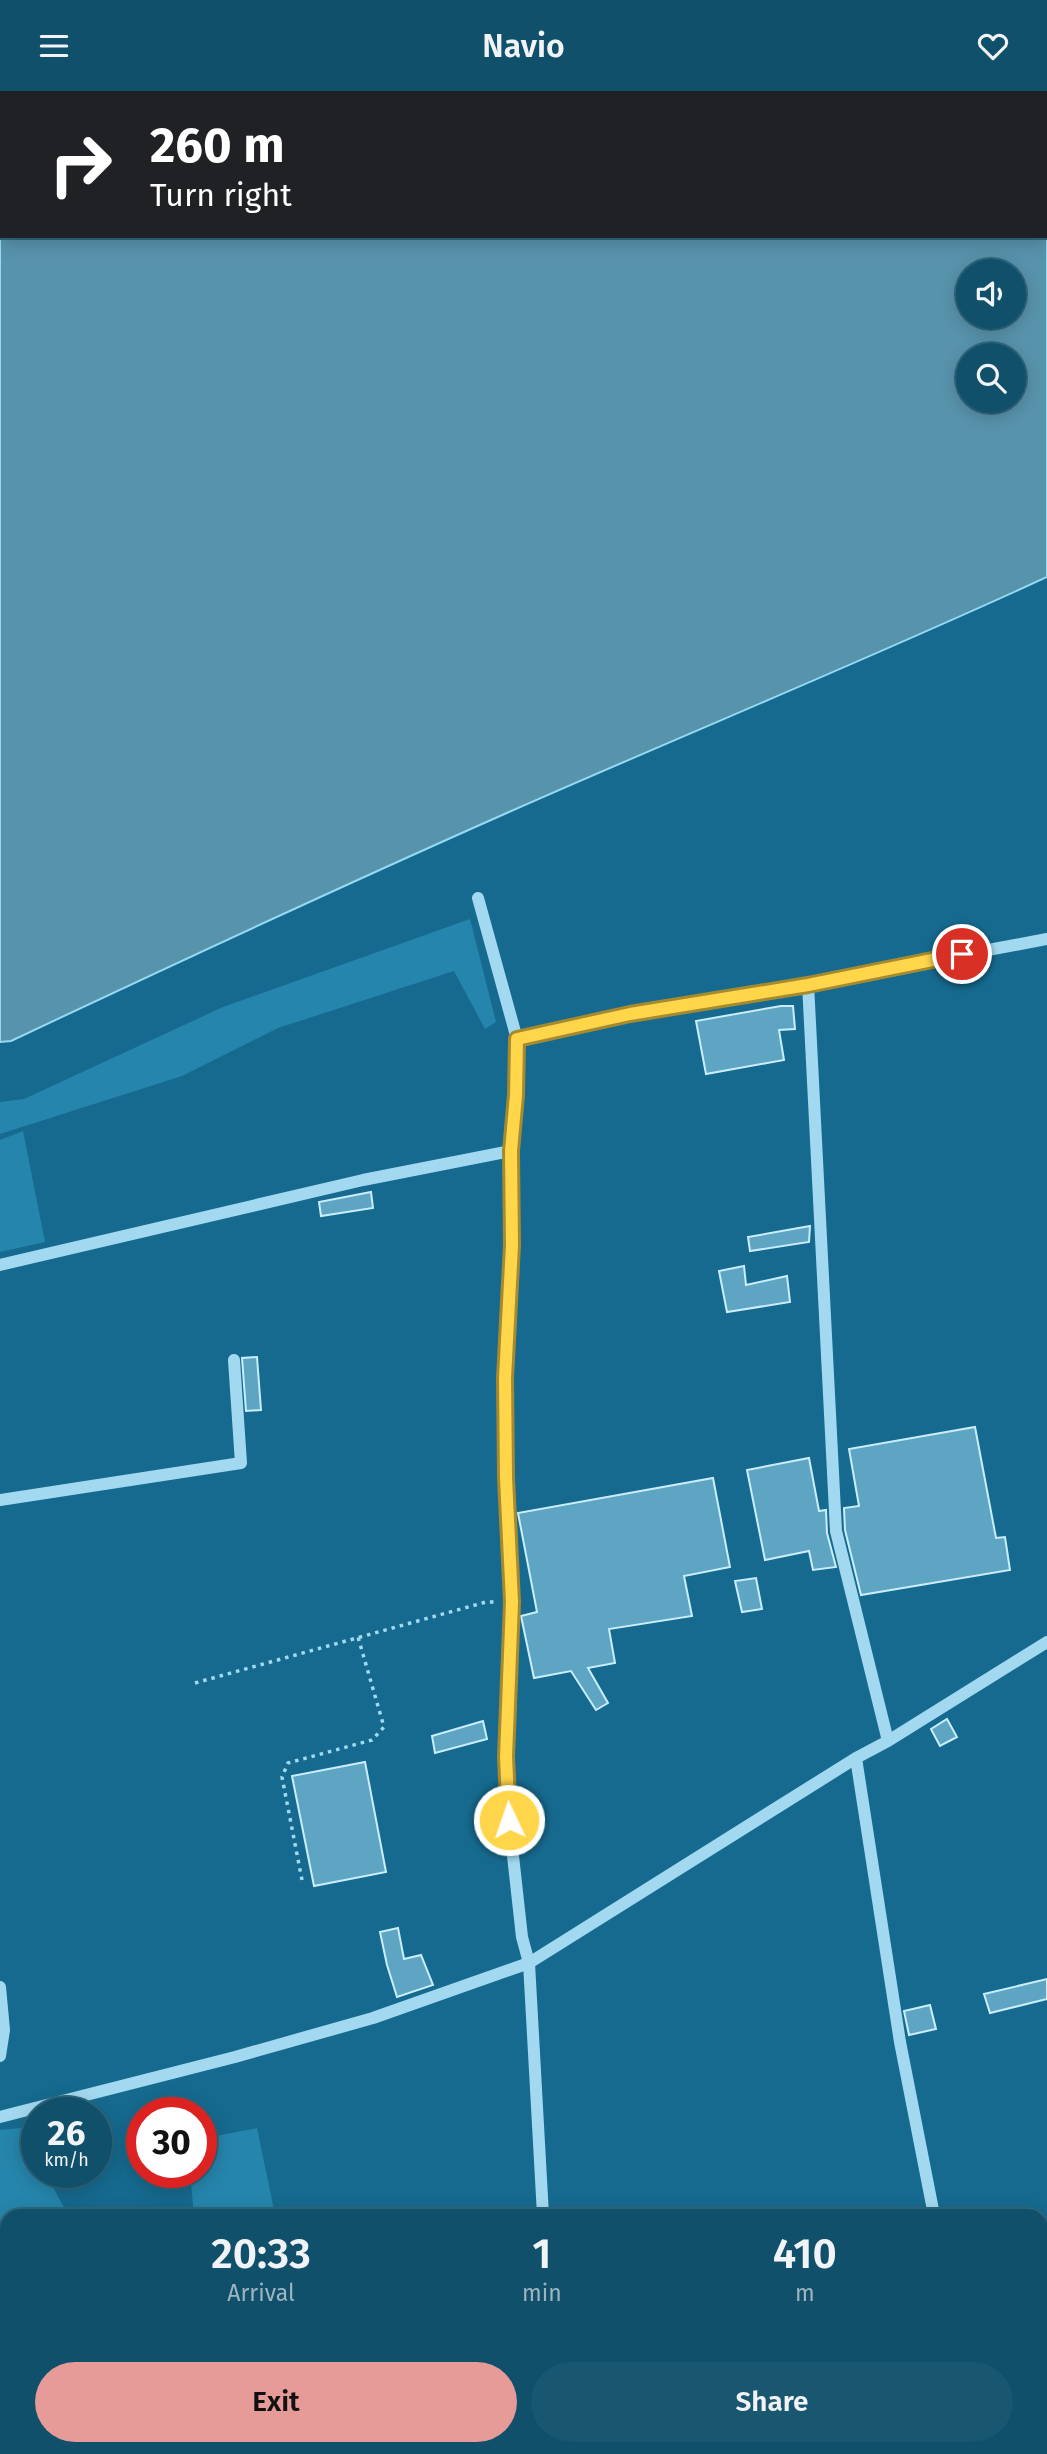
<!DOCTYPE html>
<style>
:root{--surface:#10506b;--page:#195771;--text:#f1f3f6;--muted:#9cb5c1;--line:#30677e;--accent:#e69b98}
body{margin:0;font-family:"Fira Sans",sans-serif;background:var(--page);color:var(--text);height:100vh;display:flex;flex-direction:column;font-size:26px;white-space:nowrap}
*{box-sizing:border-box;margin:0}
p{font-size:23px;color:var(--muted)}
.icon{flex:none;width:38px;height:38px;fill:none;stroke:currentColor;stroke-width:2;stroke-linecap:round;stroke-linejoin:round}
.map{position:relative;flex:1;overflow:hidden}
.panel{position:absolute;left:0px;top:2118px;width:1048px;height:247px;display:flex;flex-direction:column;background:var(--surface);border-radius:21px 21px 0 0;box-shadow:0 4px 18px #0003,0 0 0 2px var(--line)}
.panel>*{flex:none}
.top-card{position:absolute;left:0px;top:0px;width:1048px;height:147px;box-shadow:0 4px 18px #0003,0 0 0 2px var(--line);background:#202124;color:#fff;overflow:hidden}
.fabs{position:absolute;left:956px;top:168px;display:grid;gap:14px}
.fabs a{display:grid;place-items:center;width:70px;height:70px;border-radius:50%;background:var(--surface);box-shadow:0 4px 18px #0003,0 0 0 2px var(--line);font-size:35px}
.speed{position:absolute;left:21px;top:2006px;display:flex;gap:14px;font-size:35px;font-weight:700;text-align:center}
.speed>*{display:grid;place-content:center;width:91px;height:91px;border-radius:50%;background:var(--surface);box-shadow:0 4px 18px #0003,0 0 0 2px var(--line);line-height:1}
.speed small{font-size:18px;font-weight:400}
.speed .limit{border:10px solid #d22;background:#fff;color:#111}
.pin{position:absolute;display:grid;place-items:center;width:60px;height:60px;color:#fff;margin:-30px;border:4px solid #fff;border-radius:50%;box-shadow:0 2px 7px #0007}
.me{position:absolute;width:77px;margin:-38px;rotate:357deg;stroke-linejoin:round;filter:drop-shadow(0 0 5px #0008)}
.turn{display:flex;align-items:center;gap:24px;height:147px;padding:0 35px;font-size:32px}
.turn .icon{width:91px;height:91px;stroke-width:2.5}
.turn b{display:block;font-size:49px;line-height:60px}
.eta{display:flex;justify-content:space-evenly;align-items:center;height:119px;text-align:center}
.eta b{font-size:42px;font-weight:600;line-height:49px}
.primary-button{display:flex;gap:14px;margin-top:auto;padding:14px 35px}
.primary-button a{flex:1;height:80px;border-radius:42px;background:var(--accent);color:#111;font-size:28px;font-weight:600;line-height:80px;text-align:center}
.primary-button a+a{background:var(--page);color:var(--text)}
header{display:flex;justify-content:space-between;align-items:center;height:91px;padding:0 35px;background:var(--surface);font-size:32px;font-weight:600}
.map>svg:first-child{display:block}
.green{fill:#2685ac}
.water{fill:#5893ac;stroke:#95d9f3;stroke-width:2;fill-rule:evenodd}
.building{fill:#5ea5c3;stroke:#c9edfb;stroke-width:2}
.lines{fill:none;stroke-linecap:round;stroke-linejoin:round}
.path{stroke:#a3d9f0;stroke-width:3.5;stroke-dasharray:3.5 5;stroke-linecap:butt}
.minor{stroke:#a3d9f0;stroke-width:12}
.route-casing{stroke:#a68a30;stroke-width:18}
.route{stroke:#ffd54a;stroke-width:12}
</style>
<header><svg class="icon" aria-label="menu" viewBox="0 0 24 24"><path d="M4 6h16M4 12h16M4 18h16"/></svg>Navio<svg class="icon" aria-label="heart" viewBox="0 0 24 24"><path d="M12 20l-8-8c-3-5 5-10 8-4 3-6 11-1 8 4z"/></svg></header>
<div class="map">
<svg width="1047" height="2363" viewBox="0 0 1047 2363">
<rect width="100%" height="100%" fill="#166a8f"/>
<path class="green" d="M470,828L496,931L485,938L454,880L278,937L182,985L0,1043V1011L24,1008L223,916Z
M23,1040L45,1151L0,1161V1049Z
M21,2037L37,2066V2081H45L68,2124H7V2209L0,2197V2039Z
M257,2037L275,2124H194L190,2081H201V2048Z"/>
<path class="water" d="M0,0H1047V486C869,568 688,642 509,721C342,795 176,872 11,950L0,951ZM2,2H1046V145H2ZM968,180H1013V226H968ZM968,264H1013V310H968Z"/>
<path class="building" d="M781,915H793L795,938L779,939L784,969L706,983L696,930Z
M371,1101L373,1117L321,1125L319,1111Z
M810,1135L809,1151L750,1160L748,1146Z
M744,1175L746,1194L787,1185L790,1211L727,1221L719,1180Z
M257,1266L261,1319L246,1320L242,1267Z
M975,1336L996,1447L1005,1446L1010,1479L861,1504L845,1439L844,1417L859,1415L849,1358Z
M809,1367L819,1420L826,1419L827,1442L836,1476L813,1479L809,1460L765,1469L747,1379Z
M713,1387L730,1476L684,1485L692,1525L609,1538L615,1572L588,1577L608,1612L596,1619L571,1580L534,1587L521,1525L537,1521L518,1422Z
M756,1487L762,1518L742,1521L735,1490Z
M947,1628L957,1646L940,1655L931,1638Z
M483,1630L487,1648L435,1662L432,1645Z
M365,1671L386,1781L314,1795L292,1685Z
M398,1837L404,1868L421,1864L433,1894L397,1906L387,1874L380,1841Z
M1047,1888V1908L990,1922L984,1903Z
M930,1914L936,1938L909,1944L904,1920Z"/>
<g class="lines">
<path class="path" d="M195,1592L486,1511H496
M302,1789L282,1686L288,1672L372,1649L384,1636L358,1546"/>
<path class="minor" d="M478,807L517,948L516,1004L511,1060L512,1154L505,1287L506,1387L512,1511L506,1666L509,1729L522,1846L529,1872L543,2124
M808,893L836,1440L888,1650
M517,948L630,923L808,893L1047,848
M0,1174L363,1089L511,1060
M0,1409L241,1372L234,1269
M856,1667L900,1951L934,2124
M0,1896L4,1939L0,1965
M0,2026L235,1966L373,1927L529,1872L856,1667L888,1650L1047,1551
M0,2218L7,2230
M1041,2233L1047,2232
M66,2357L69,2363
M977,2357L978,2363
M519,2363L536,2357
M545,2363L547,2357"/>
</g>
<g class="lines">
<g class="route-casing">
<path id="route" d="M509,1729L506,1666L512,1511L506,1387L505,1287L512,1154L511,1060L516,1004L517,948L630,923L808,894L962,863"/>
</g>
<use href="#route" class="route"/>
</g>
</svg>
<div class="fabs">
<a><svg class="icon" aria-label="sound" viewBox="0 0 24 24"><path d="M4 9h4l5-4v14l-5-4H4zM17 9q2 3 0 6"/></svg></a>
<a><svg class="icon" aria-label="search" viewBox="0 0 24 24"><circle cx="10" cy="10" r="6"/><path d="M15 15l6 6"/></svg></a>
</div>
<div class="speed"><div>26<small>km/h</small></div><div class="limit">30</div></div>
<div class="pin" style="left:962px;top:863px;background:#d93025"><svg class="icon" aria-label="arrive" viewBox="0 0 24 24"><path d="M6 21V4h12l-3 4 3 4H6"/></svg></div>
<svg class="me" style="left:509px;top:1729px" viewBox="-20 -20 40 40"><circle r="17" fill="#ffd54a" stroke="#fff" stroke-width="3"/><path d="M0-11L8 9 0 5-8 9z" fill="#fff"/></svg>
<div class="top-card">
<div class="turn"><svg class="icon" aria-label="right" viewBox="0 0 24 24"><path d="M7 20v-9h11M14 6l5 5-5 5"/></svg><div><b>260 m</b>Turn right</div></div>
</div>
<section class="panel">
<div class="eta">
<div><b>20:33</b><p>Arrival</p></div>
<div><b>1</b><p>min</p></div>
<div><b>410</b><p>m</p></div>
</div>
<div class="primary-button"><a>Exit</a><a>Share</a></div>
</section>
</div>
